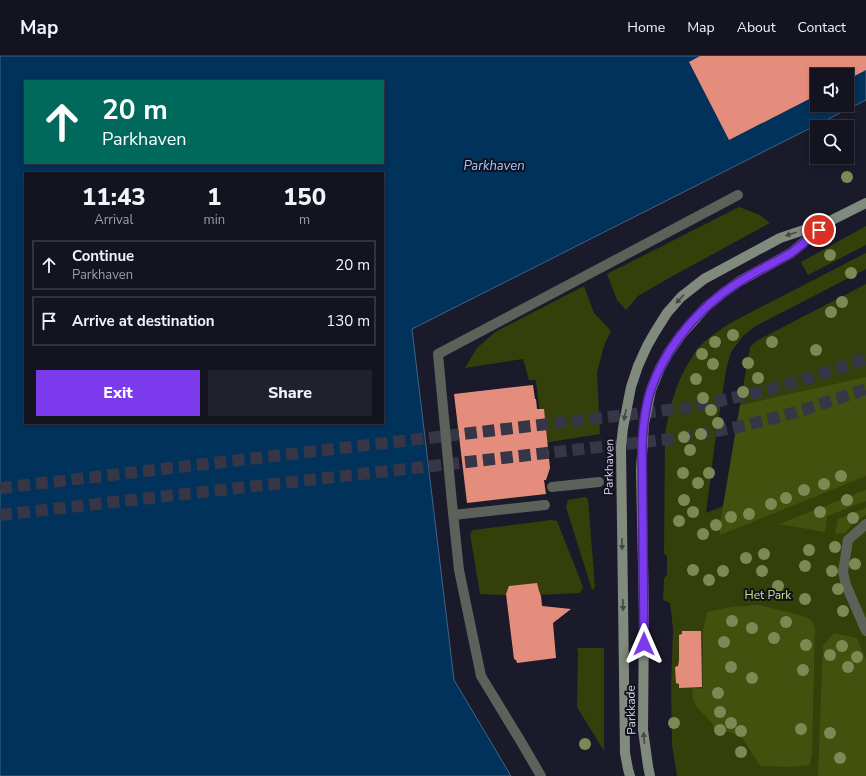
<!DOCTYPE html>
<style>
:root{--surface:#141420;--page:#21212d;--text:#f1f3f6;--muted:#9d9ea5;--line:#33333e;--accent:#7c3aed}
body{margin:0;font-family:"Nunito Sans",sans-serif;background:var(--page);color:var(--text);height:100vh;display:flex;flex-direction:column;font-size:15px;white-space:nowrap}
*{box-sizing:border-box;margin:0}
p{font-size:13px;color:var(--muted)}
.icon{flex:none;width:22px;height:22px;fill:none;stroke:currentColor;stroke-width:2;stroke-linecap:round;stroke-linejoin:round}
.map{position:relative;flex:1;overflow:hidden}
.sheet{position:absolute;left:24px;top:116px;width:360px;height:252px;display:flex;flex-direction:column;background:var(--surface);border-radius:0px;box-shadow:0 2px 6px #0003,0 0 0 1px var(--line)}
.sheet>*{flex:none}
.banner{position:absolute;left:24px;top:24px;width:360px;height:84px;border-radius:0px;box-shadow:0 2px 6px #0003,0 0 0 1px var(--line);background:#00695c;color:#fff;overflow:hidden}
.fabs{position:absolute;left:810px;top:12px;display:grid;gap:8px}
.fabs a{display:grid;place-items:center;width:44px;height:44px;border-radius:0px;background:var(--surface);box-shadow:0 2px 6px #0003,0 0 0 1px var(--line);font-size:20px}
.pin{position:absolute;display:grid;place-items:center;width:34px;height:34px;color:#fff;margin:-17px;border:2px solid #fff;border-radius:50%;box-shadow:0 1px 4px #0007}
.me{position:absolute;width:44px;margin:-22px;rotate:0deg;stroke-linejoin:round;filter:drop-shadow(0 0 3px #0008)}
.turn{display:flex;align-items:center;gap:14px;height:84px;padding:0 12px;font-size:18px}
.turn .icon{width:52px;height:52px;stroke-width:2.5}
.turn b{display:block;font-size:28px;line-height:34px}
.eta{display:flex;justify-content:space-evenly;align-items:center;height:68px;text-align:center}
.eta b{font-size:24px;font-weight:800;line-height:28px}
.cta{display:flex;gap:8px;margin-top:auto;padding:8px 12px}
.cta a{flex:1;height:46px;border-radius:0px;background:var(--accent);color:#fff;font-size:16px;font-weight:800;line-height:46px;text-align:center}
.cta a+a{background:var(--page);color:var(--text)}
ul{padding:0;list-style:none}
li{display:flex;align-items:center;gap:12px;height:50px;margin:0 8px 6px;padding:0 4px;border:2px solid var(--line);border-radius:0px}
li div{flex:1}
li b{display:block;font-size:15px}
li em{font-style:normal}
header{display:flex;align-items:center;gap:24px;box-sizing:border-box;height:56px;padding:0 20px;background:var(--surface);border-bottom:1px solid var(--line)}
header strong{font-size:19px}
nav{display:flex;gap:22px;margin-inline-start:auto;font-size:14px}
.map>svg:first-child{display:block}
.green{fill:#353f09}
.forest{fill:#44510e}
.water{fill:#00325b;stroke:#406484;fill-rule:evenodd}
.building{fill:#e58d7c}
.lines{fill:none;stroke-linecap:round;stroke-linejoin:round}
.highway-tunnel{stroke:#363646;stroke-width:12;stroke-dasharray:12 6;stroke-linecap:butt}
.lane{stroke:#5c615a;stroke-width:10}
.street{stroke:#5c615a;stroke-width:10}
.secondary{stroke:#808a7d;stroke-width:10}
.tree{fill:#7b8a54}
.oneway{fill:#43474a}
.route-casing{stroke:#51269a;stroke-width:10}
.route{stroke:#7c3aed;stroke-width:7}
.labels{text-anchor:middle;stroke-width:4;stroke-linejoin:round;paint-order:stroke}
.street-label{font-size:12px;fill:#d6d7e2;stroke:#111020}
.park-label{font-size:12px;fill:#cbe676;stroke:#111020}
.water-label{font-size:13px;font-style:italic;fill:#9ecdfe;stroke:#111020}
</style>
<header>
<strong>Map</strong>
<nav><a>Home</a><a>Map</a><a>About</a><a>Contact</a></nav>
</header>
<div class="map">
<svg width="866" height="720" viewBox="0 0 866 720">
<rect width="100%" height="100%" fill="#1a1a2a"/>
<path class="green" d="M739,151L760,159L770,167L669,222L638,240L626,254L617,244L607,218Z
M866,170V189L808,219L801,206Z
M866,197V213L754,271L743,280L731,296L726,314L715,386L706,457L790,423L840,327L740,349L750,291L758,284L866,228V720H677L672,689L671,631L673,573L670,547L663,544L664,523L667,518V500L664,498L665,379C669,353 675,329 689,306C692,302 694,297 697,293C708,282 720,273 734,265Z
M584,230L594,257L611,275L605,287L597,316L600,378L543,387L536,324H529L523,303L465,312L477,292L495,276Z
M585,441L588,443L595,531L592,534L566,451L568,444Z
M551,464L557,465L583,531L580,537C546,539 514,540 480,538L470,478L473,474Z
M577,592H604V695L577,651L578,597Z"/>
<path class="forest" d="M866,321V420L720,479V468L740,349Z
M866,434V445L827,460L825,476L779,468Z
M866,452V459L855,466L845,477L835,478L838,463Z
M759,549L803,560L811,564L815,571L812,697L810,709L792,711L760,710L743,683L730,676L715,675L712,667L696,650L693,643L692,632L703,633V576L707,556L732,551Z
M834,577L857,582L866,604V720H818L823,590Z"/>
<path class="water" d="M0,0H866V44L412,273L454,624L511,720H0ZM817,19H847V49H817ZM25,25H383V107H25ZM25,117H383V367H25Z"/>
<path class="building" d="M700,0H866V14L847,24V19H817V39L729,84L689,6Z
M533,329L535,343H536L537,353H544L550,412L546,424H544L546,438L467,447L454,338Z
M537,527L539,535L541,540L542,550L571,553L553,567L556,602L517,607L516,604L514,603L506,538L509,530Z
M682,575H701L702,631L679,632V628L676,627L675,611L678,610L679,605V579L682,578Z"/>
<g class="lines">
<path class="highway-tunnel" d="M0,432L685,352C747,340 807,325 866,302
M0,459L670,383C703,378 735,372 766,364C800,356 833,344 866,333"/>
<path class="lane" d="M552,431L599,426
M453,459L545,449
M541,720L520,684L481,620L459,514L452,447L438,298L738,139"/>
<path class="street" d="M866,468L848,484L843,516L846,529L866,575"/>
<path class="secondary" d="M630,720L628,713L625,697L621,391L623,372L631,331L638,310L647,290L655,276L667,257L681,241L704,223L780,182L828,166L866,147
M650,720L648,710L643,674L644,557L641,414L644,368L651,334L660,312L669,296L681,279L706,251L723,237L740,225L791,197L824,169"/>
</g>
<g class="tree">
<circle cx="847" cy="121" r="6"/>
<circle cx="830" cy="199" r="6"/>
<circle cx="851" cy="217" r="6"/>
<circle cx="842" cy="246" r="6"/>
<circle cx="831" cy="256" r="6"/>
<circle cx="733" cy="279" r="6"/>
<circle cx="715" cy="286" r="6"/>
<circle cx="772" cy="286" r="6"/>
<circle cx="816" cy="294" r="6"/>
<circle cx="702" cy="298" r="6"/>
<circle cx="748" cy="307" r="6"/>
<circle cx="713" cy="308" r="6"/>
<circle cx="758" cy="322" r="6"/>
<circle cx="696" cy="323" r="6"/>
<circle cx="743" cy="336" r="6"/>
<circle cx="703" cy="342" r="6"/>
<circle cx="711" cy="354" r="6"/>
<circle cx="718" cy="367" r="6"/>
<circle cx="701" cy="378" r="6"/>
<circle cx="684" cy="381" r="6"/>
<circle cx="690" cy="394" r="6"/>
<circle cx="683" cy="417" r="6"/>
<circle cx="709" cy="417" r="6"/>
<circle cx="841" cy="420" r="6"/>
<circle cx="698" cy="427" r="6"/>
<circle cx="824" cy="428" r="6"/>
<circle cx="804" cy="434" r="6"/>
<circle cx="786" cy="442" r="6"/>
<circle cx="684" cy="444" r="6"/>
<circle cx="847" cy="444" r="6"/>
<circle cx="771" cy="448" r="6"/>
<circle cx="693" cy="456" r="6"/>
<circle cx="820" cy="456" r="6"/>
<circle cx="749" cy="458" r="6"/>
<circle cx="731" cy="461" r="6"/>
<circle cx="853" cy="462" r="6"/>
<circle cx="679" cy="465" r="6"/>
<circle cx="716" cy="469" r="6"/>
<circle cx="703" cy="478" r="6"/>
<circle cx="835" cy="491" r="6"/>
<circle cx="809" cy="494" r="6"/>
<circle cx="764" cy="498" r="6"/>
<circle cx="746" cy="502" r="6"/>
<circle cx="855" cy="508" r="6"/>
<circle cx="805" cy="510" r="6"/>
<circle cx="693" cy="514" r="6"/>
<circle cx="723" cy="515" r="6"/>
<circle cx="762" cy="515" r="6"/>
<circle cx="832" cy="515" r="6"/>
<circle cx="709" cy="524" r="6"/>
<circle cx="778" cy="530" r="6"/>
<circle cx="838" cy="533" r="6"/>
<circle cx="805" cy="543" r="6"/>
<circle cx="843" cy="555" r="6"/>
<circle cx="732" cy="565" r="6"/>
<circle cx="786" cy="566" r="6"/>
<circle cx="752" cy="572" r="6"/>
<circle cx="774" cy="582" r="6"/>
<circle cx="724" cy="586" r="6"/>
<circle cx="806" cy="589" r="6"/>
<circle cx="842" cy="590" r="6"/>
<circle cx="830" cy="599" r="6"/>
<circle cx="857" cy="601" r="6"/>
<circle cx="731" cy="611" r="6"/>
<circle cx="848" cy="611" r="6"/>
<circle cx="803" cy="614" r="6"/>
<circle cx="752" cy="622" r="6"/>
<circle cx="718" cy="637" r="6"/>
<circle cx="720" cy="656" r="6"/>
<circle cx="674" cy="667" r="6"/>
<circle cx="731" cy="667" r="6"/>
<circle cx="801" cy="673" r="6"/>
<circle cx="720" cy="674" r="6"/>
<circle cx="741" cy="675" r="6"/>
<circle cx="830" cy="677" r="6"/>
<circle cx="585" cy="688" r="6"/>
<circle cx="741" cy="696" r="6"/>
<circle cx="840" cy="702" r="6"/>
</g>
<defs><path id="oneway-solid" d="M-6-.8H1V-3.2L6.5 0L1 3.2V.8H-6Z"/></defs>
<g class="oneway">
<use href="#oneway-solid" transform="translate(791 178) rotate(162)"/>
<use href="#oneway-solid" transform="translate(680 243) rotate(133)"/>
<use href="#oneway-solid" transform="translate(625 359) rotate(101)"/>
<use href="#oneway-solid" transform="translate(622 488) rotate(89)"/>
<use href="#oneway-solid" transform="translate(623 549) rotate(89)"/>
<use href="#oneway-solid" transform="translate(644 682) rotate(-95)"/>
</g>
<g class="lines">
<g class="route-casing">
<path id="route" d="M644,588L642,390C643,371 645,351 651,333C664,296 691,261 723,237C739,225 757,215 775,206C780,203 786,200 791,197C801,190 810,181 819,174"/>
</g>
<use href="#route" class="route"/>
</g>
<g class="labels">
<g class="street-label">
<text transform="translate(609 411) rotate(-89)" y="4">Parkhaven</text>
<text transform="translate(631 654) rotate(-91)" y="4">Parkkade</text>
</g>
<g class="park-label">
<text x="768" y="543">Het Park</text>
</g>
<g class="water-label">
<text x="494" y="114">Parkhaven</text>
</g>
</g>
</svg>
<div class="fabs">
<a><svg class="icon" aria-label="sound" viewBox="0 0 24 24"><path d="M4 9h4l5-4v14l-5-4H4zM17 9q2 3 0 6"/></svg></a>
<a><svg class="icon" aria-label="search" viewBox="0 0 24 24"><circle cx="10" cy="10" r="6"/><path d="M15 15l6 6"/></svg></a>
</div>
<div class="pin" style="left:819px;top:174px;background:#d93025"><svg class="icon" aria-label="arrive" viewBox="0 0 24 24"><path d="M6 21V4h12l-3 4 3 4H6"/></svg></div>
<svg class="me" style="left:644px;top:588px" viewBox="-20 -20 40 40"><path d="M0-17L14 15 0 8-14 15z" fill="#7c3aed" stroke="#fff" stroke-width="4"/></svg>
<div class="banner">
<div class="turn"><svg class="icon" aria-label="ahead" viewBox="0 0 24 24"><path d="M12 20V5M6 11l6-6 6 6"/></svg><div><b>20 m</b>Parkhaven</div></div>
</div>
<section class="sheet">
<div class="eta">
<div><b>11:43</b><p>Arrival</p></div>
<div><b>1</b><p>min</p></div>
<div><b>150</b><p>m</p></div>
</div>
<ul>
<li><svg class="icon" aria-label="ahead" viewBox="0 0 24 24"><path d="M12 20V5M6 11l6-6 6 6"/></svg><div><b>Continue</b><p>Parkhaven</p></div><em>20 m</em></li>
<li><svg class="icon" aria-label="arrive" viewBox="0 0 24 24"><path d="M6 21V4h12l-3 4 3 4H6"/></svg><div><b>Arrive at destination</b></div><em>130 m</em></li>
</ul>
<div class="cta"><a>Exit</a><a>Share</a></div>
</section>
</div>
